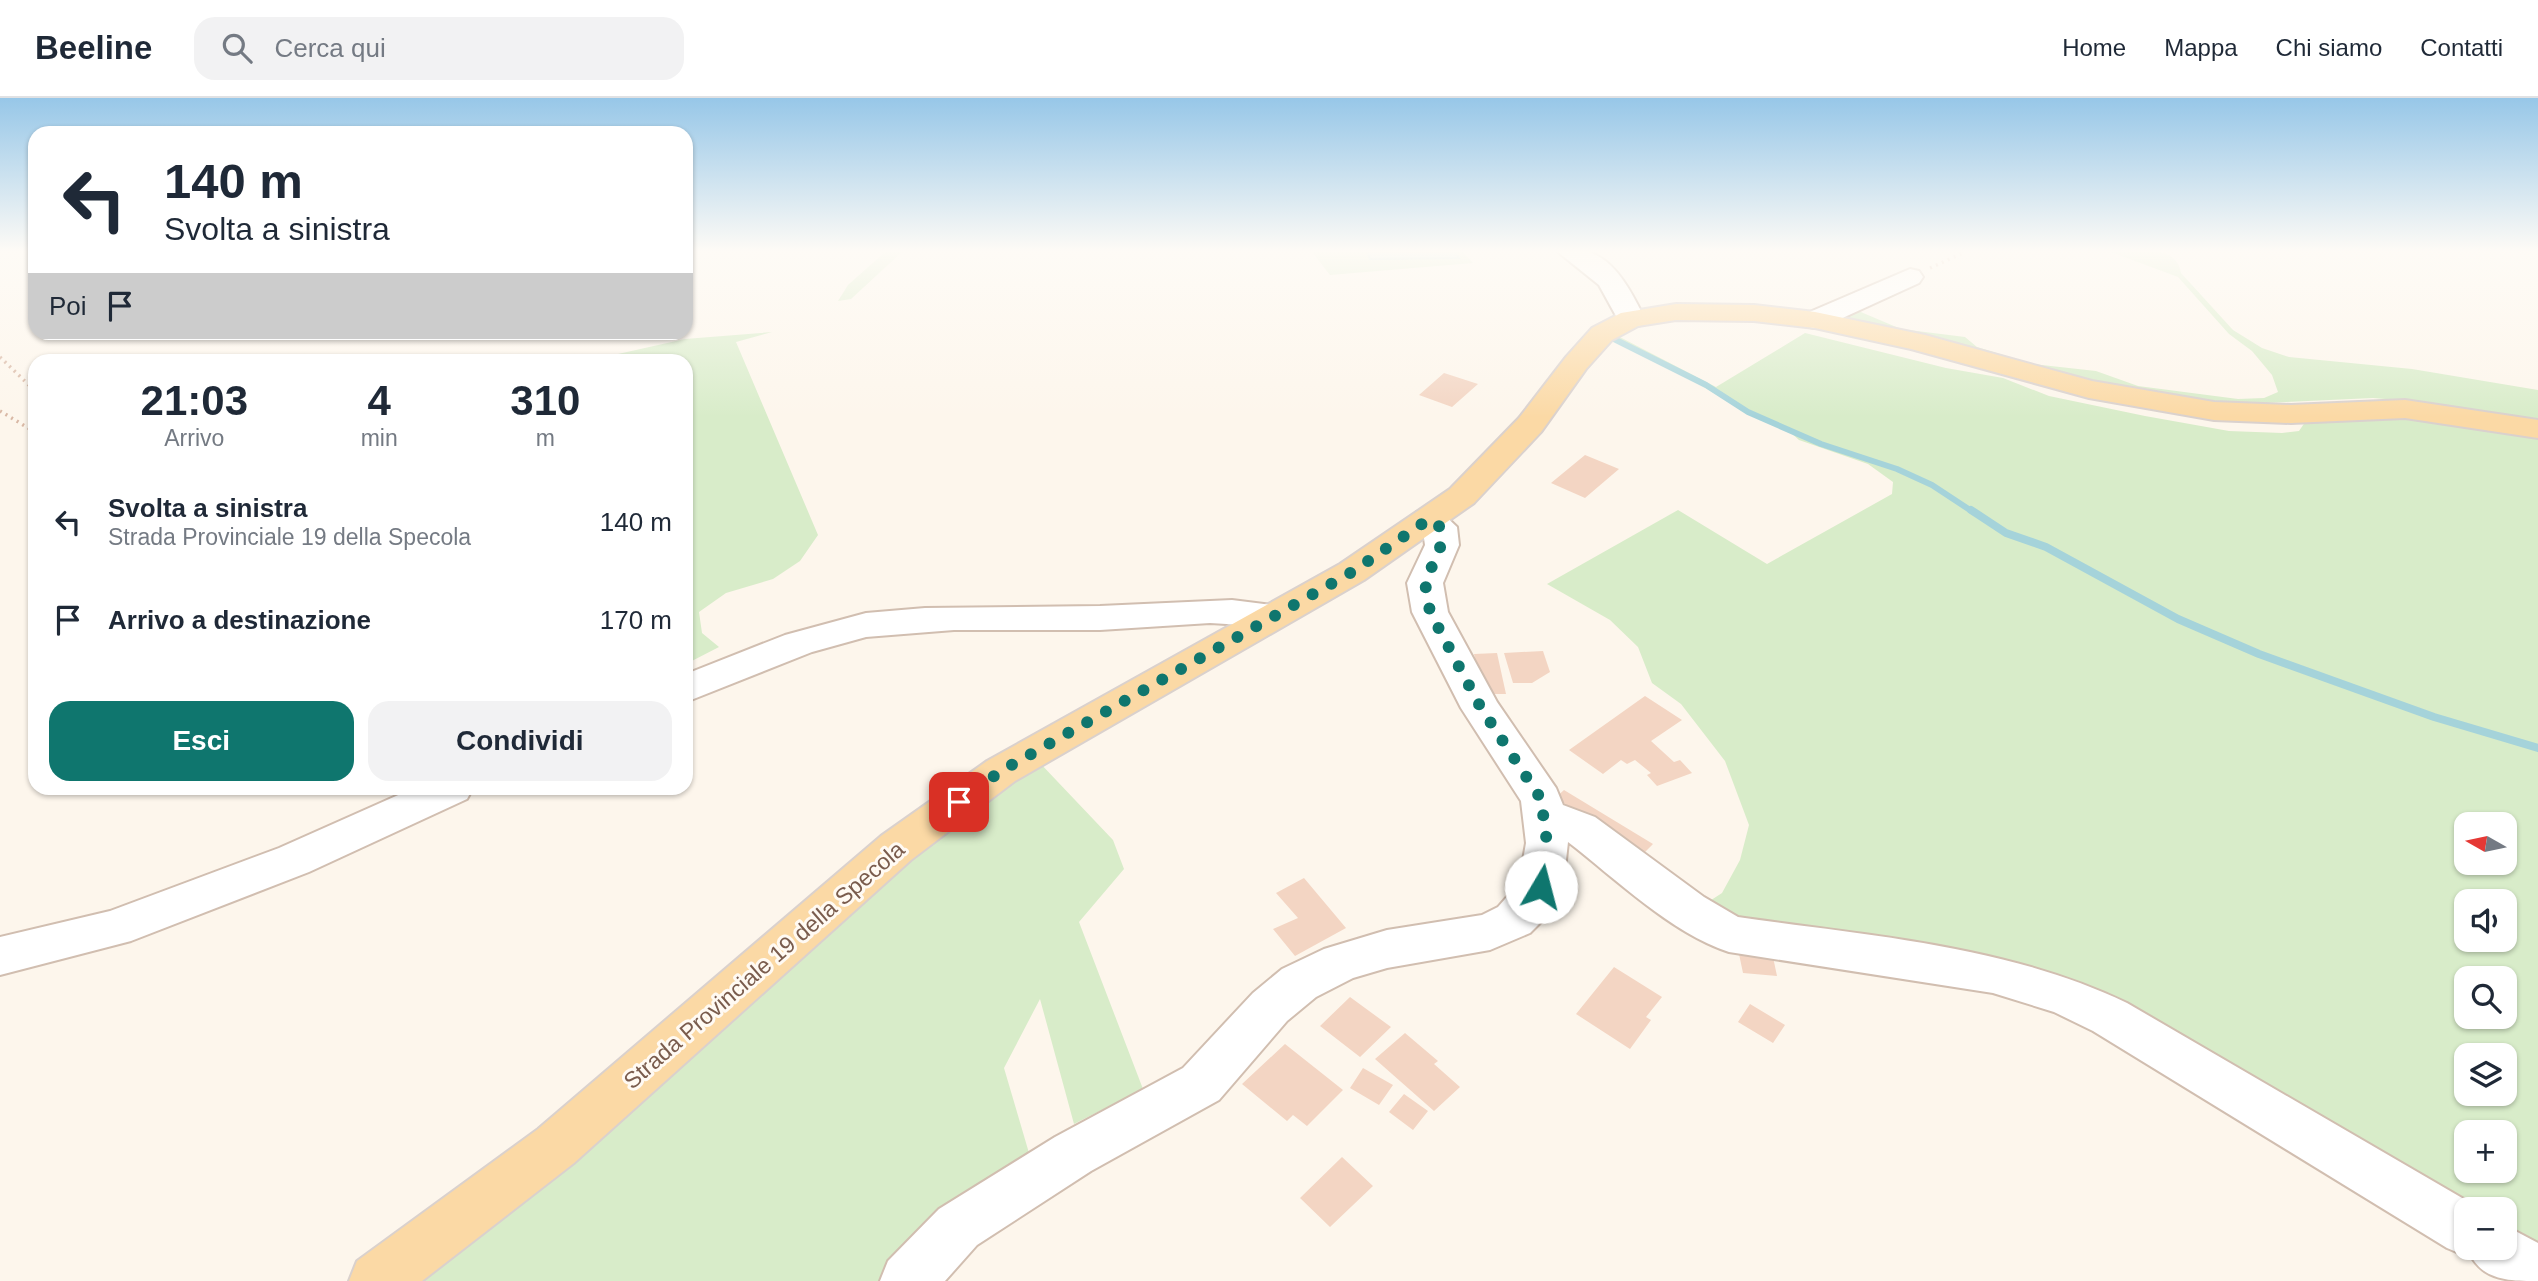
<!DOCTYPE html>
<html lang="it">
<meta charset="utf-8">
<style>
:root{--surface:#fff;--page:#f2f2f3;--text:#1f2937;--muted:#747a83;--line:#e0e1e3;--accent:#0f766e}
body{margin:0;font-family:Helvetica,sans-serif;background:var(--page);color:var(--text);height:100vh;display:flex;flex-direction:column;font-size:26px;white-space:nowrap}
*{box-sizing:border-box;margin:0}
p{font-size:23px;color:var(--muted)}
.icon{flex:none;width:38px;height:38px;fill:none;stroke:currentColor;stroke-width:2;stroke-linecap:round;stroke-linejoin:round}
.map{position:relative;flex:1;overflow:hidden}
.drawer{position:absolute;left:28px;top:256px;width:665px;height:441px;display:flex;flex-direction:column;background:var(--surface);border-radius:21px;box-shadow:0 2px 5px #0004}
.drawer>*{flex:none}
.banner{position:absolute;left:28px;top:28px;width:665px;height:214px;border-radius:21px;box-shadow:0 2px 5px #0004;background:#fff;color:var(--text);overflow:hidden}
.needle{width:46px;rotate:279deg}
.fabs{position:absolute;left:2454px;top:714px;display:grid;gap:14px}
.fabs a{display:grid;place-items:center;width:63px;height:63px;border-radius:14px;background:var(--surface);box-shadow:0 2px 5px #0004;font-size:35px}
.pin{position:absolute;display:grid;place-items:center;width:60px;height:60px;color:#fff;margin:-30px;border-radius:14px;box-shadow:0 4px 10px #0006}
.me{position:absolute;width:77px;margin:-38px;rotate:8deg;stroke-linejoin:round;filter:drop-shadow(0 0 5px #0008)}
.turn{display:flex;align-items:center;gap:24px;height:147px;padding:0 21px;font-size:32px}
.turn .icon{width:91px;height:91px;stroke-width:2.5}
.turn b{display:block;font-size:49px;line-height:60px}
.then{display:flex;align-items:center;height:66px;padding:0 21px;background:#0003;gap:14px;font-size:26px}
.eta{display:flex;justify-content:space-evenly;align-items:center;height:119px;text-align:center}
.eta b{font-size:42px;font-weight:700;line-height:49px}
.cta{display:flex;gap:14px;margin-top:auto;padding:14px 21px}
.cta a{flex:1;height:80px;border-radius:21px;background:var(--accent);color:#fff;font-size:28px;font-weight:700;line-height:80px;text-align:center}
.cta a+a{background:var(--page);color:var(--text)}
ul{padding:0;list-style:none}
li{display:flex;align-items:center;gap:21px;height:98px;padding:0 21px}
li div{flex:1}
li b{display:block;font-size:26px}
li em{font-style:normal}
header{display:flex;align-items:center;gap:42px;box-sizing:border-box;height:98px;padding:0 35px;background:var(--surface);border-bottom:2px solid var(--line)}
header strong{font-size:33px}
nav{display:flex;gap:38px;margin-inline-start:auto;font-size:24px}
.search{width:490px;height:63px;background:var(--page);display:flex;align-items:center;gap:18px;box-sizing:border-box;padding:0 24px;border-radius:21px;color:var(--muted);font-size:26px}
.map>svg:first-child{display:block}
.green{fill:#d8ecc9;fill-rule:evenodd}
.water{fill:#bfe3e8;stroke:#a5d3da;stroke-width:2}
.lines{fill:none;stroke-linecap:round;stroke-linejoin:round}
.stream-far1{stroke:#a5d3da;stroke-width:6}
.stream{stroke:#a5d3da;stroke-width:8}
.building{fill:#f3d5c3}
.minor-casing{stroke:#d1beb0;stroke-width:4}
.major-casing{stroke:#dad1cd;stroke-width:4}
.path{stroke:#d9b8a5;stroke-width:3.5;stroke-dasharray:2 4.5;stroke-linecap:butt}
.minor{fill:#fff;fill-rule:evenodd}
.major{fill:#fbd9a5;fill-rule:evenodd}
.route{stroke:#0f766e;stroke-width:12;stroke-dasharray:0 21.6}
.labels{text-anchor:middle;stroke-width:6;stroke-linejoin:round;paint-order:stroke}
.street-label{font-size:23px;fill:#7a5c4d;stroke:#fffaf3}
</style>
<header>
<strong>Beeline</strong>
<div class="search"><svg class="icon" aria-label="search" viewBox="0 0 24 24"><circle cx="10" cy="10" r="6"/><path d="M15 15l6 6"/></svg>Cerca qui</div>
<nav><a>Home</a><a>Mappa</a><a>Chi siamo</a><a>Contatti</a></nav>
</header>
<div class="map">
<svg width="2538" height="1183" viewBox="0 0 2538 1183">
<rect width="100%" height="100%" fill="#fdf6ec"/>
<path class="green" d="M885,154H902L851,201L838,203L848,187Z
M1312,154H1367L1370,161L1459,159L1455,154H1463L1473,165L1330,177Z
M2111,154C2135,154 2176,144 2181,175L2233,232L2262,250L2289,259L2412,271L2538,292V322L2433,305L2373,300L2243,306L2179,300L2054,276L1832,218L1849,209L1901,231L1965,239L1977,249L2033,266L2096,273L2138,288L2238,301L2264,300L2278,294L2272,277L2252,253L2229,236L2178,179Z
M772,234L736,244L818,437L800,463L773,481L726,495L699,514L702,535L719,549L686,566V262H622L618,256L685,241Z
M1805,235L1946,270L2003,280L2049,298L2145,318L2229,333L2282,335L2299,333L2308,320L2398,315L2538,337V1157L2504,1137V1111H2466L2121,914L1768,831L1702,808L1722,795L1740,762L1749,727L1725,663L1681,606L1652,585L1638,549L1610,522L1547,486L1678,412L1767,466L1892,396L1893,384L1868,366L1799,342L1789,333L1738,310L1693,282L1609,240L1616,237L1716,289ZM2466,726H2504V765H2466ZM2466,803H2504V842H2466ZM2466,880H2504V919H2466ZM2466,957H2504V996H2466ZM2466,1034H2504V1073H2466Z
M1038,663L1113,742L1124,771L1079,824L1143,991L1074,1026L1040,901L1004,970L1029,1055L948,1116L880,1183H387L776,857Z"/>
<path class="water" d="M1367,154H1455L1459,160L1370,161Z"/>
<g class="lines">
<path class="stream-far1" d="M1612,240L1706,287L1748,314L1821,346L1897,371L1932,387L1973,414"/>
<path class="stream" d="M1971,412L2006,435L2046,449L2178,521L2259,556L2434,619L2538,650"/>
</g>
<path class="building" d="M1444,275L1478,286L1452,309L1419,297Z
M1585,357L1619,371L1585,400L1551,385Z
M1543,553L1550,574L1532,585H1513L1504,555Z
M1497,555L1506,596H1483L1474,556Z
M1645,598L1682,622L1651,643L1674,664L1680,662L1692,675L1657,688L1647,677L1651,675L1635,662L1627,666L1621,662L1603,676L1569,652Z
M1564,692L1653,746L1639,760L1562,713L1568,708L1555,700Z
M1304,780L1346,830L1295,858L1273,831L1298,820L1276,795Z
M1739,856L1773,859L1777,878L1743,875Z
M1614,869L1662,899L1646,919L1651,922L1630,951L1576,916Z
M1350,899L1391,929L1360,959L1320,928Z
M1750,906L1785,927L1773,945L1738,924Z
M1405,935L1438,963L1434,966L1460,989L1434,1013L1375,961Z
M1285,946L1343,992L1307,1028L1293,1017L1287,1023L1242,986Z
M1363,970L1393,987L1379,1007L1350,990Z
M1404,996L1428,1013L1413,1032L1389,1014Z
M1342,1059L1373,1088L1330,1129L1300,1100Z"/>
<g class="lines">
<g class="minor-casing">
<path id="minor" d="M1558,154C1568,154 1583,151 1592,155C1618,166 1633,197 1645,221L1641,227L1631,229L1621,227L1599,187Z
M1910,171L1919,173L1923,179L1919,185L1825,228L1815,230L1805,228L1801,222L1805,216Z
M1429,411L1441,414L1457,429L1459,447L1443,485L1448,514L1497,604L1556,690L1563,707L1595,719L1704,799L1738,819C1870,838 2006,847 2127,905L2481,1111H2466V1150H2504V1127L2538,1145V1183C2511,1183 2483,1183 2470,1156L2466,1158L2447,1150L2093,933L2054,914L1993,895L1729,854C1671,835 1616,781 1568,744L1563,789L1543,822L1530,835L1490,852L1387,870L1353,880L1316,899L1287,923L1219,1002L1091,1073L977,1147L945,1183H880L888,1163L939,1111L1055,1039L1183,970L1253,895L1282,871L1324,851L1387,832L1482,817L1498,809L1519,785L1526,745L1521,703L1461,610L1412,514L1407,485L1425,447L1423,433L1412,421L1417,414Z
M1232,502L1288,509L1293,517L1288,525L1275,529L1210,525L1100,532H954L866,539L812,554L686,604V576L785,537L866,515L925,510L1100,508Z
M414,690H473L467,701L309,774L131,843L0,877V839L110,813L279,750Z"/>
</g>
<g class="major-casing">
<path id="major" d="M1676,206L1754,207L1815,214L1925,237L2092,283L2214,304L2291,307L2405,302L2538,322V340L2405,320L2291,325L2214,322L2089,300L1911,251L1815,230L1754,223L1676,222L1638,228L1612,242L1586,271L1541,334L1474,405L1364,482L1015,683L911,762L574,1065L422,1183H349L357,1163L538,1031L881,738L987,663L1340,466L1450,391L1519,320L1566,259L1592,230L1621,215Z"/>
</g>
<path class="path" d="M1930,170L1965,154
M0,259L35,293
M0,313L35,334"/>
<use href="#minor" class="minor"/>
<use href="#major" class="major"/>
</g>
<linearGradient id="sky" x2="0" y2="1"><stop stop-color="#97c7e8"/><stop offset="0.48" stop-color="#fefbf6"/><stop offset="1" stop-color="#fefbf6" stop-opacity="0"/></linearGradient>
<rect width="2538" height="319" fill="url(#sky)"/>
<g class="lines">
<path class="route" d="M959,704L1001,673L1352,474L1429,421L1440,429L1441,447L1425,485L1430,514L1481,610L1541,701L1547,745L1541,789"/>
</g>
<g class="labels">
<g class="street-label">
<text transform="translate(764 867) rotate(-41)" y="8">Strada Provinciale 19 della Specola</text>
</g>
</g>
</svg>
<div class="fabs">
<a><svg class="needle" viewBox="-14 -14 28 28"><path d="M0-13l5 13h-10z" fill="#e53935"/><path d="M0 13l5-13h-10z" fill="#747a83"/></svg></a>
<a><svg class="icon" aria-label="sound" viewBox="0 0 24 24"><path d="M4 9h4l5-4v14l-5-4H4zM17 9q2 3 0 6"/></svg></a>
<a><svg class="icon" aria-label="search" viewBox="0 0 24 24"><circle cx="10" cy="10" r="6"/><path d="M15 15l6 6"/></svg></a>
<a><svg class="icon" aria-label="layers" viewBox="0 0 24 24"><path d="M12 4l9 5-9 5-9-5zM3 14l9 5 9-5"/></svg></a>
<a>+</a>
<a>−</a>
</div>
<div class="pin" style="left:959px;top:704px;background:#d93025"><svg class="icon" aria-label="arrive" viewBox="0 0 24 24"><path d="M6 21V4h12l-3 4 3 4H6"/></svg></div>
<svg class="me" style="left:1541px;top:789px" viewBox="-20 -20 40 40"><circle r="19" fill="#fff"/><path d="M0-13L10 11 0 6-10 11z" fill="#0f766e"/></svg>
<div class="banner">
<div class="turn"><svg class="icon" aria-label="left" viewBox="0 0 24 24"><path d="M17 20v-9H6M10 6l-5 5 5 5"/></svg><div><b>140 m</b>Svolta a sinistra</div></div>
<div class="then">Poi<svg class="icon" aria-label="arrive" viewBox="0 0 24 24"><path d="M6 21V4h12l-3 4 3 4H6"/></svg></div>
</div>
<section class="drawer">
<div class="eta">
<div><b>21:03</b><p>Arrivo</p></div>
<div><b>4</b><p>min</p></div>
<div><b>310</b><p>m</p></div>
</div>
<ul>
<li><svg class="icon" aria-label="left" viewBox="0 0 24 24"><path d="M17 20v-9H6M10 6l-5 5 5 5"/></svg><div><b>Svolta a sinistra</b><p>Strada Provinciale 19 della Specola</p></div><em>140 m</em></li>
<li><svg class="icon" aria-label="arrive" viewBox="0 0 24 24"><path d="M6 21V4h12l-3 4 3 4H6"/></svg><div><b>Arrivo a destinazione</b></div><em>170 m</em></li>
</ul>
<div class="cta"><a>Esci</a><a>Condividi</a></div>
</section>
</div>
